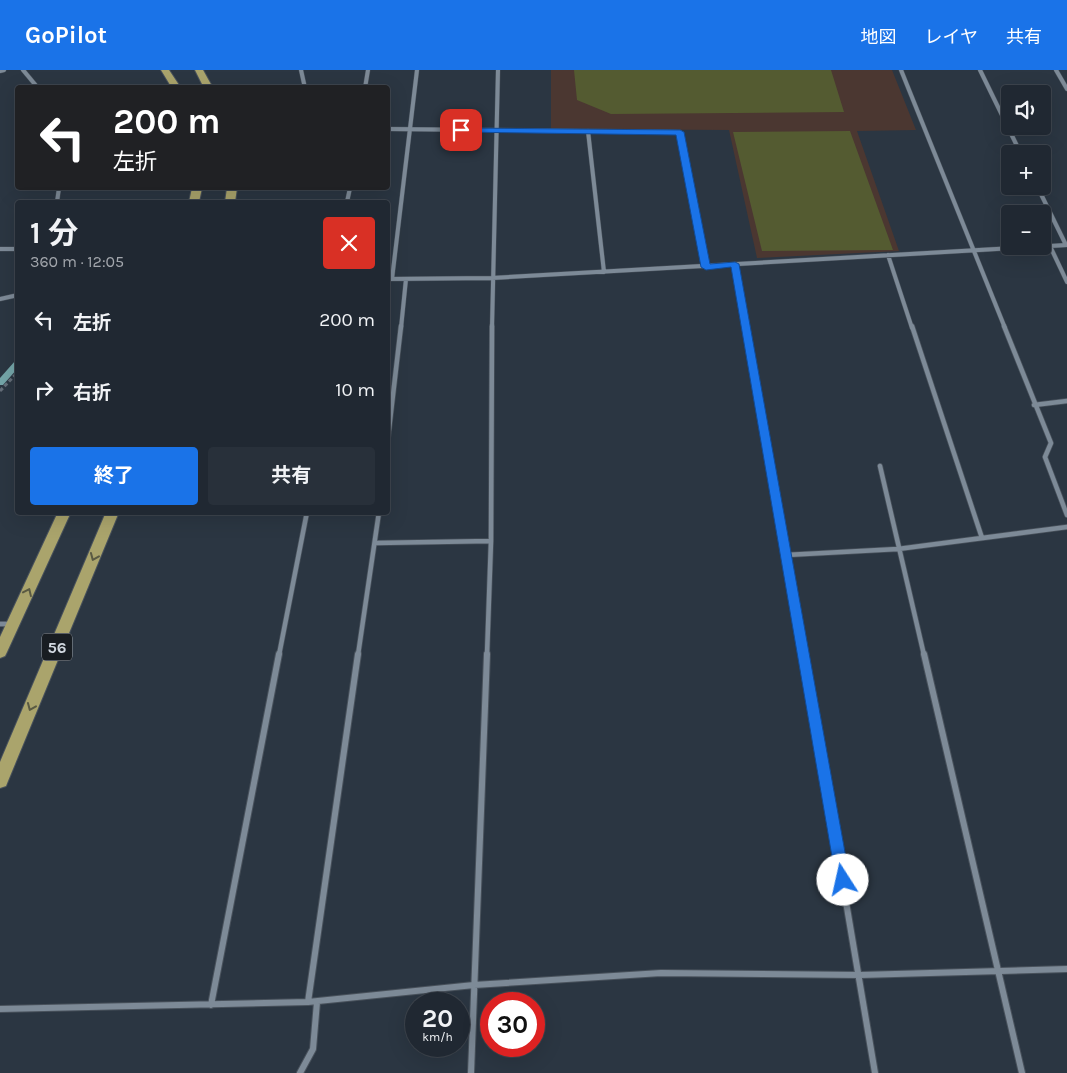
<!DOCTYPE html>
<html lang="ja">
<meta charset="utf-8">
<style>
:root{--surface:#202832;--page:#28303a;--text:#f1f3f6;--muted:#a2a6ac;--line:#3d444d;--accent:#1a73e8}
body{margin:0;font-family:Karla,"Noto Sans JP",sans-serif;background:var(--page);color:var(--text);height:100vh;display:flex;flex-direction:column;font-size:19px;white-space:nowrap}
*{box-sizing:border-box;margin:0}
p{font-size:16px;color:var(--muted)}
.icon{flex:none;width:28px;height:28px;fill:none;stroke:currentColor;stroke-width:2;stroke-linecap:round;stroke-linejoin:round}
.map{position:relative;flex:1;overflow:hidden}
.drawer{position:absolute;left:15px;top:130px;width:375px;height:315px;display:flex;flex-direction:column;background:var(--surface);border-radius:5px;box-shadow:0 5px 20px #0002,0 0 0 1px var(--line)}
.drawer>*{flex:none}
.guide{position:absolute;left:15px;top:15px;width:375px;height:105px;border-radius:5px;box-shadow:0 5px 20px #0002,0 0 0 1px var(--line);background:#202124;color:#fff;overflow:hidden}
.tools{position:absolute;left:1001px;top:15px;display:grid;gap:10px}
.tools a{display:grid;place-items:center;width:50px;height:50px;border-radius:5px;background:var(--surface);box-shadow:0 5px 20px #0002,0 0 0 1px var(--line);font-size:25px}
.speed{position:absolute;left:405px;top:922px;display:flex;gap:10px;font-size:25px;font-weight:700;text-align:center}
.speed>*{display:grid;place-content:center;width:65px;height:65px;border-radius:50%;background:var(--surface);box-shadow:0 5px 20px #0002,0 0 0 1px var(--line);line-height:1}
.speed small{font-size:12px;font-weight:400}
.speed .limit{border:8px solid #d22;background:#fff;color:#111}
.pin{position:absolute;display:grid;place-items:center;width:42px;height:42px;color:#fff;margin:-21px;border-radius:10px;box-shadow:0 2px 8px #0006}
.me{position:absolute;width:55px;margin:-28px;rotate:350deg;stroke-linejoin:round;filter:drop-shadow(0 0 4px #0008)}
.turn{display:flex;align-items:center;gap:18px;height:105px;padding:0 15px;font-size:22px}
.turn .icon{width:65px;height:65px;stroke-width:2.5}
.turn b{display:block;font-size:35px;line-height:42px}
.round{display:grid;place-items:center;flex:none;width:52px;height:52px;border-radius:5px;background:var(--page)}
.head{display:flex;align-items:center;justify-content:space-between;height:85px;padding:0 15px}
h1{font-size:30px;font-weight:700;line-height:38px}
.primary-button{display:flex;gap:10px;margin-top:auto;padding:10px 15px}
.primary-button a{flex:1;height:58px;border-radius:5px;background:var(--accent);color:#fff;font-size:20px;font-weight:700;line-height:58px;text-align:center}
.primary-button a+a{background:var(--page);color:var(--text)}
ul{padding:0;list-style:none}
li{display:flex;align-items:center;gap:15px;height:70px;padding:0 15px}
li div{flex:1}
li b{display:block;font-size:19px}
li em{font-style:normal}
header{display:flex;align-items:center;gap:30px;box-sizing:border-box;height:70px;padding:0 25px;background:var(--accent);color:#fff}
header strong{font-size:24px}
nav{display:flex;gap:28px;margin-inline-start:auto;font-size:18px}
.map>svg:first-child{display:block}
.education{fill:#4b3731}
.green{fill:#545b31}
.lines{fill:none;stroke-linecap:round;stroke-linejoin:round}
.stream{fill:#74a5a8;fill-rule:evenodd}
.minor-far2-casing{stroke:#48515b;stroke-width:5}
.minor-far1-casing{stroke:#48515b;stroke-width:6}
.minor-casing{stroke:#48515b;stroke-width:8}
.trunk-casing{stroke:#48515b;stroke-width:2}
.path{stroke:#646d78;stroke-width:3;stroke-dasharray:4 2.5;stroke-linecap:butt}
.minor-far2{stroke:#7d8a97;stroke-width:4}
.minor-far1{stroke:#7d8a97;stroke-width:4.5}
.minor{stroke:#7d8a97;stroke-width:6}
.trunk{fill:#aaa46c;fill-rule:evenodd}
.oneway{stroke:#5a5a43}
.route{fill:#1a73e8;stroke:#114b97}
.labels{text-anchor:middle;stroke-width:4;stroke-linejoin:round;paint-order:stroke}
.shield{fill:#181d22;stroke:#999fa6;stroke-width:1}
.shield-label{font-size:16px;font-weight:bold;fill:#d0d7df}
</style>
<header>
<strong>GoPilot</strong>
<nav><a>地図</a><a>レイヤ</a><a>共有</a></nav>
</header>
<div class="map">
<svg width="1067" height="1003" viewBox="0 0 1067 1003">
<rect width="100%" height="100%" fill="#2b3642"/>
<path class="education" d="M551,0H892L916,60L857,61L899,181L757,188L729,60L551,59Z"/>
<path class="green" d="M574,0H831L844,42L611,44L577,30Z
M850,61L893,180L762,181L733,62Z"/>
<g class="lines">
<path class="stream" d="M15,291H18V298L3,315H0V308Z"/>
<g class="minor-far2-casing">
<path id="minor-far2" d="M23,0L38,18
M301,0L305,18
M901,0L1005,258
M980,0L1021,84
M1056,0L1067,19
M0,1L4,0
M365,18L368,0
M388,59L680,62L706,197
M588,61L604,202
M1037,116L1066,175
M57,132L59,118
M347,132L350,118
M1050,176L1067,212
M0,179H18
M888,185L912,258
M735,194L746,258
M388,209L492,208L1067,175
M392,209L417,0
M0,229L18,225
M401,258L406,209
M492,258L498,0"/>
</g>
<g class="minor-far1-casing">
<path id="minor-far1" d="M746,256L804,585
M912,256L982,468
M1004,256L1051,373L1045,387L1067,445
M1034,335L1067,331
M388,368L401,256
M880,396L924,585
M375,473L491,471
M786,485L898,479L1067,457
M0,554H12
M279,585L307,442
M358,585L379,442
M487,585L491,471L492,256"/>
</g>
<g class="minor-casing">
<path id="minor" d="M804,584L875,1003
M924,584L1022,1003
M308,932L358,584
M211,935L279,584
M0,939L308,932L474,915L661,903L860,905L1067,899
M300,1003L313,979L317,932
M471,1003L487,584"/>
</g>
<g class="trunk-casing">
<path id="trunk" d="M161,0H169L181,18H172Z
M195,0H203L213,18H204Z
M192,118H202L199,132H189Z
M227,118H237L235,132H225Z
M58,442H71L7,582L5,586L0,588V567Z
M106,442H119L8,711L6,716L0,718V692Z"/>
</g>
<path class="path" d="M0,321L18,302"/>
<use href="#minor-far2" class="minor-far2"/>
<use href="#minor-far1" class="minor-far1"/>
<use href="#minor" class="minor"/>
<use href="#trunk" class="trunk"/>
</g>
<defs><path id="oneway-chevron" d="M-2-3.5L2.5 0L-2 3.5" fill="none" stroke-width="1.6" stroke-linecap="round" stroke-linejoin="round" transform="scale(1.25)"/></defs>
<g class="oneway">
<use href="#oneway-chevron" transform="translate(94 487) rotate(113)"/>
<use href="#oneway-chevron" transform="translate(28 522) rotate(-65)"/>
<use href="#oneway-chevron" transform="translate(31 637) rotate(113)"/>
</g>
<path class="route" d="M461,58L680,60L684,62L710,194L735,192L739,194L850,810L848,814L843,816L838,814L836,810L731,197L706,200L701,197L676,65L458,62V58Z"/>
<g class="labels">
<rect class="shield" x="42" y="563.5" width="30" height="27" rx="4"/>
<g class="shield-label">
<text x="57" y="583">56</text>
</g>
</g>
</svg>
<div class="tools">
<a><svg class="icon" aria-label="sound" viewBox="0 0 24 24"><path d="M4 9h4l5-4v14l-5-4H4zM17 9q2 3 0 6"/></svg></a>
<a>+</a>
<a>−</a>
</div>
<div class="speed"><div>20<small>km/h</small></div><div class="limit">30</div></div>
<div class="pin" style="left:461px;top:60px;background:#d93025"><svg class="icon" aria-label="arrive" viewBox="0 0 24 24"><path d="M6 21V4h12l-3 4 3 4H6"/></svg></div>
<svg class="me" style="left:843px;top:810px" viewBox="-20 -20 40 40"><circle r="19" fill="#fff"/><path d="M0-13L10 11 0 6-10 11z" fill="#1a73e8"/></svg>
<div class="guide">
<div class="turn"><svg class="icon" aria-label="left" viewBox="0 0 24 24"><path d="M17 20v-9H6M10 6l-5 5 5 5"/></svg><div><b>200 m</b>左折</div></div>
</div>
<section class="drawer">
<div class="head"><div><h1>1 分</h1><p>360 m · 12:05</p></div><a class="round" style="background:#d93025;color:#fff"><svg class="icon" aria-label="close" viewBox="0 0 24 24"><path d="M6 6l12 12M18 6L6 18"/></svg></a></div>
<ul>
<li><svg class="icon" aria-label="left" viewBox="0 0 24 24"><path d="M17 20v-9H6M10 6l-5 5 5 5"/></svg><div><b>左折</b></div><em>200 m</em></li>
<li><svg class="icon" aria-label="right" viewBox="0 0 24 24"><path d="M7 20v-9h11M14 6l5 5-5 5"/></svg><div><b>右折</b></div><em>10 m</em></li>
</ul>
<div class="primary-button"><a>終了</a><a>共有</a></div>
</section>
</div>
